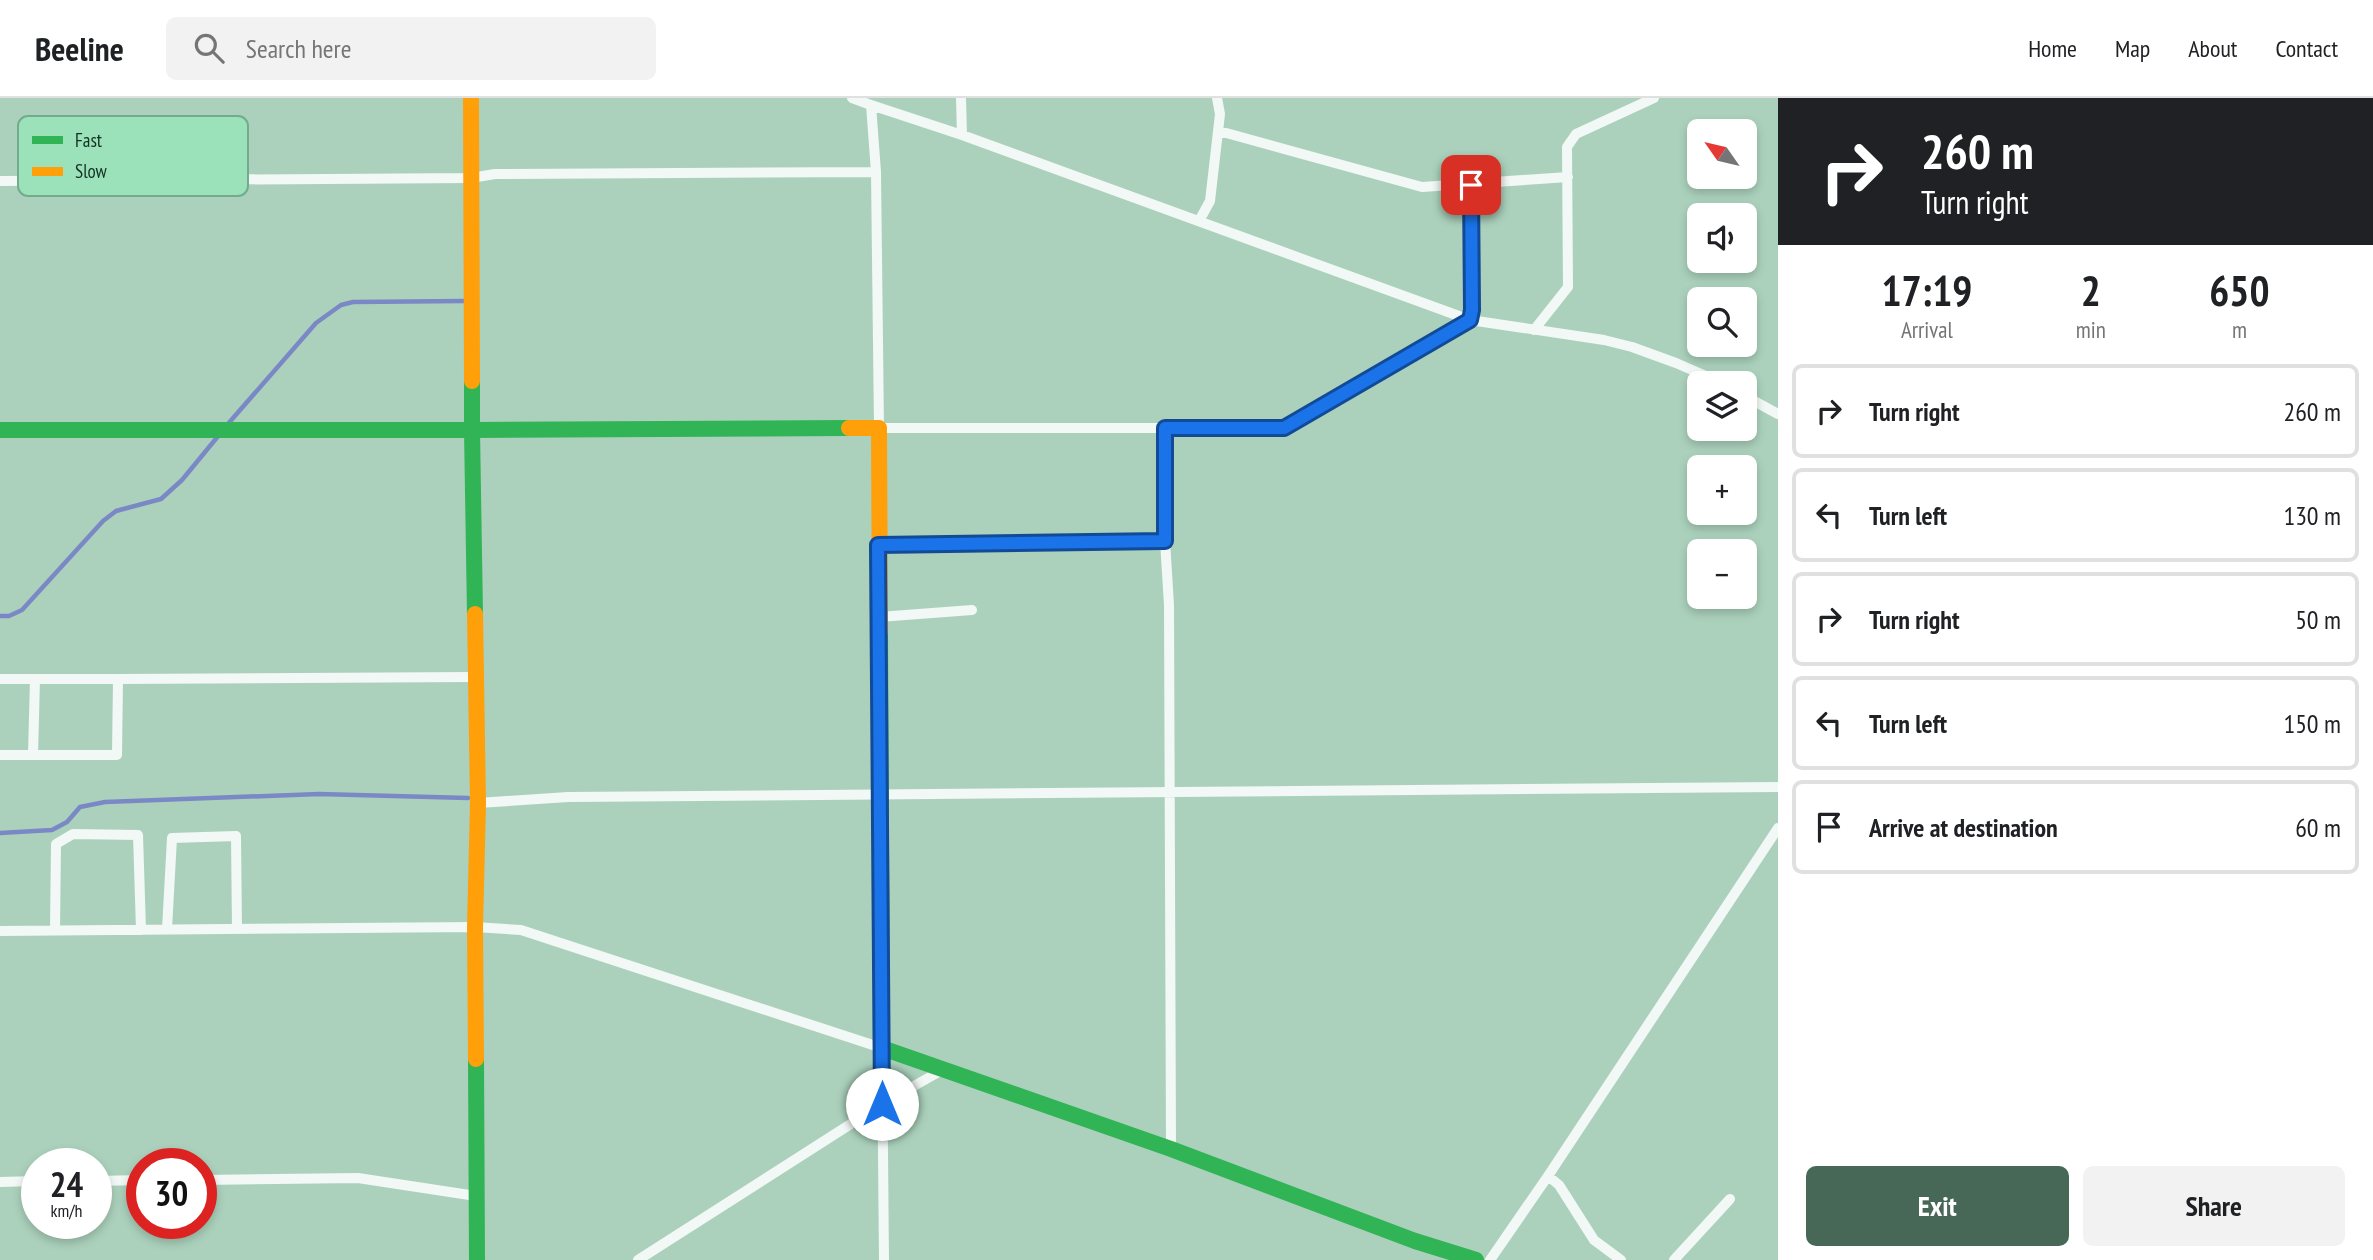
<!DOCTYPE html>
<meta charset="utf-8">
<style>
:root{--surface:#fff;--page:#f2f2f2;--text:#202124;--muted:#757577;--line:#e0e0e0;--accent:#486857}
body{margin:0;font-family:"PT Sans Narrow",sans-serif;background:var(--page);color:var(--text);height:100vh;display:flex;flex-direction:column;font-size:26px;white-space:nowrap}
*{box-sizing:border-box;margin:0}
p{font-size:23px;color:var(--muted)}
.icon{flex:none;width:38px;height:38px;fill:none;stroke:currentColor;stroke-width:2;stroke-linecap:round;stroke-linejoin:round}
.map{position:relative;flex:1;overflow:hidden}
.sheet{display:flex;flex-direction:column;background:var(--surface);width:595px}
.sheet>*{flex:none}
.hud{background:#202124;color:#fff;overflow:hidden}
.needle{width:46px;rotate:304deg}
.tools{position:absolute;left:1687px;top:21px;display:grid;gap:14px}
.tools a{display:grid;place-items:center;width:70px;height:70px;border-radius:10px;background:var(--surface);box-shadow:0 4px 10px #0003;font-size:35px}
.speed{position:absolute;left:21px;top:1050px;display:flex;gap:14px;font-size:35px;font-weight:700;text-align:center}
.speed>*{display:grid;place-content:center;width:91px;height:91px;border-radius:50%;background:var(--surface);box-shadow:0 4px 10px #0003;line-height:1}
.speed small{font-size:18px;font-weight:400}
.speed .limit{border:10px solid #d22;background:#fff;color:#111}
.pin{position:absolute;display:grid;place-items:center;width:60px;height:60px;color:#fff;margin:-30px;border-radius:14px;box-shadow:0 4px 10px #0006}
.me{position:absolute;width:77px;margin:-38px;rotate:0deg;stroke-linejoin:round;filter:drop-shadow(0 0 5px #0008)}
.turn{display:flex;align-items:center;gap:24px;height:147px;padding:0 28px;font-size:32px}
.turn .icon{width:91px;height:91px;stroke-width:2.5}
.turn b{display:block;font-size:49px;line-height:60px}
.eta{display:flex;justify-content:space-evenly;align-items:center;height:119px;text-align:center}
.eta b{font-size:42px;font-weight:800;line-height:49px}
.primary-button{display:flex;gap:14px;margin-top:auto;padding:14px 28px}
.primary-button a{flex:1;height:80px;border-radius:10px;background:var(--accent);color:#fff;font-size:28px;font-weight:800;line-height:80px;text-align:center}
.primary-button a+a{background:var(--page);color:var(--text)}
ul{padding:0;list-style:none}
li{display:flex;align-items:center;gap:21px;height:94px;margin:0 14px 10px;padding:0 14px;border:4px solid var(--line);border-radius:10px}
li div{flex:1}
li b{display:block;font-size:26px}
li em{font-style:normal}
header{display:flex;align-items:center;gap:42px;box-sizing:border-box;height:98px;padding:0 35px;background:var(--surface);border-bottom:2px solid var(--line)}
header strong{font-size:33px}
nav{display:flex;gap:38px;margin-inline-start:auto;font-size:24px}
.search{width:490px;height:63px;background:var(--page);display:flex;align-items:center;gap:18px;box-sizing:border-box;padding:0 24px;border-radius:10px;color:var(--muted);font-size:26px}
main{display:flex;flex:1;min-height:0}
.map>svg:first-child{display:block}
.lines{fill:none;stroke-linecap:round;stroke-linejoin:round}
.stream{stroke:#7b88c6;stroke-width:4.5}
.street{stroke:#f2f8f5;stroke-width:10}
.fast{stroke:#30b455;stroke-width:16}
.slow{stroke:#ff9f0a;stroke-width:16}
.route-casing{stroke:#114b97;stroke-width:18}
.route{stroke:#1a73e8;stroke-width:12}
.key{fill:#9be1ba;stroke:#72ac8c;stroke-width:2}
.key-label{font-size:19px;fill:#133021}
</style>
<header>
<strong>Beeline</strong>
<div class="search"><svg class="icon" aria-label="search" viewBox="0 0 24 24"><circle cx="10" cy="10" r="6"/><path d="M15 15l6 6"/></svg>Search here</div>
<nav><a>Home</a><a>Map</a><a>About</a><a>Contact</a></nav>
</header>
<main>
<div class="map">
<svg width="1778" height="1162" viewBox="0 0 1778 1162">
<rect width="100%" height="100%" fill="#abd1bc"/>
<g class="lines">
<path class="stream" d="M227,327L316,225L341,207L353,204L464,203
M0,518H9L22,512L103,423L116,413L161,401L182,382L219,337
M0,735L52,732L67,724L80,709L105,704L319,696L468,700"/>
<path class="street" d="M852,0L871,7L876,74L879,330H1284L1470,222L1472,212L1471,87
M961,0L962,37
M871,7L962,37L1470,222L1604,242L1632,249L1676,265L1722,285
M1219,33L1422,89L1568,79
M0,83L471,80L495,76L876,74
M1199,123L1210,103L1220,16L1217,0
M1534,232L1568,189L1567,49L1576,36L1654,0
M1745,298L1778,316
M1165,330V443L1169,507L1171,1051
M879,447L1165,443
M879,519L972,512
M0,581H118
M0,657H117L118,581L475,579
M33,657L35,581
M478,705L568,699L1778,689
M167,831L172,740L236,738L237,831
M55,832L56,746L73,736L138,737L141,832
M0,833L475,829L521,832L882,950L884,1162
M1548,1078L1559,1087L1594,1142L1621,1162
M201,1082L358,1080L476,1098
M96,1083L142,1082
M0,1084L37,1083
M638,1162L882,1006L944,971
M1490,1162L1548,1078L1778,730
M1674,1162L1730,1101"/>
<path class="fast" d="M472,283V332L849,330
M0,332H472L475,516
M880,534L882,950L1171,1051L1415,1143L1476,1162
M476,961L477,1162"/>
<path class="slow" d="M471,0L472,283
M849,330H879L880,534
M475,516L478,705L475,829L476,961"/>
</g>
<g class="lines">
<g class="route-casing">
<path id="route" d="M882,1006L878,447L1165,443V330H1284L1470,222L1472,212L1471,87"/>
</g>
<use href="#route" class="route"/>
</g>
<rect x="18" y="18" width="230" height="80" rx="10" class="key"/>
<rect x="32" y="38" width="31" height="8" fill="#30b455"/>
<rect x="32" y="69" width="31" height="9" fill="#ff9f0a"/>
<g class="key-label">
<text x="75" y="49">Fast</text>
<text x="75" y="80">Slow</text>
</g>
</svg>
<div class="tools">
<a><svg class="needle" viewBox="-14 -14 28 28"><path d="M0-13l5 13h-10z" fill="#e53935"/><path d="M0 13l5-13h-10z" fill="#757577"/></svg></a>
<a><svg class="icon" aria-label="sound" viewBox="0 0 24 24"><path d="M4 9h4l5-4v14l-5-4H4zM17 9q2 3 0 6"/></svg></a>
<a><svg class="icon" aria-label="search" viewBox="0 0 24 24"><circle cx="10" cy="10" r="6"/><path d="M15 15l6 6"/></svg></a>
<a><svg class="icon" aria-label="layers" viewBox="0 0 24 24"><path d="M12 4l9 5-9 5-9-5zM3 14l9 5 9-5"/></svg></a>
<a>+</a>
<a>−</a>
</div>
<div class="speed"><div>24<small>km/h</small></div><div class="limit">30</div></div>
<div class="pin" style="left:1471px;top:87px;background:#d93025"><svg class="icon" aria-label="arrive" viewBox="0 0 24 24"><path d="M6 21V4h12l-3 4 3 4H6"/></svg></div>
<svg class="me" style="left:882px;top:1006px" viewBox="-20 -20 40 40"><circle r="19" fill="#fff"/><path d="M0-13L10 11 0 6-10 11z" fill="#1a73e8"/></svg>
</div>
<section class="sheet">
<div class="hud">
<div class="turn"><svg class="icon" aria-label="right" viewBox="0 0 24 24"><path d="M7 20v-9h11M14 6l5 5-5 5"/></svg><div><b>260 m</b>Turn right</div></div>
</div>
<div class="eta">
<div><b>17:19</b><p>Arrival</p></div>
<div><b>2</b><p>min</p></div>
<div><b>650</b><p>m</p></div>
</div>
<ul>
<li><svg class="icon" aria-label="right" viewBox="0 0 24 24"><path d="M7 20v-9h11M14 6l5 5-5 5"/></svg><div><b>Turn right</b></div><em>260 m</em></li>
<li><svg class="icon" aria-label="left" viewBox="0 0 24 24"><path d="M17 20v-9H6M10 6l-5 5 5 5"/></svg><div><b>Turn left</b></div><em>130 m</em></li>
<li><svg class="icon" aria-label="right" viewBox="0 0 24 24"><path d="M7 20v-9h11M14 6l5 5-5 5"/></svg><div><b>Turn right</b></div><em>50 m</em></li>
<li><svg class="icon" aria-label="left" viewBox="0 0 24 24"><path d="M17 20v-9H6M10 6l-5 5 5 5"/></svg><div><b>Turn left</b></div><em>150 m</em></li>
<li><svg class="icon" aria-label="arrive" viewBox="0 0 24 24"><path d="M6 21V4h12l-3 4 3 4H6"/></svg><div><b>Arrive at destination</b></div><em>60 m</em></li>
</ul>
<div class="primary-button"><a>Exit</a><a>Share</a></div>
</section>
</main>
